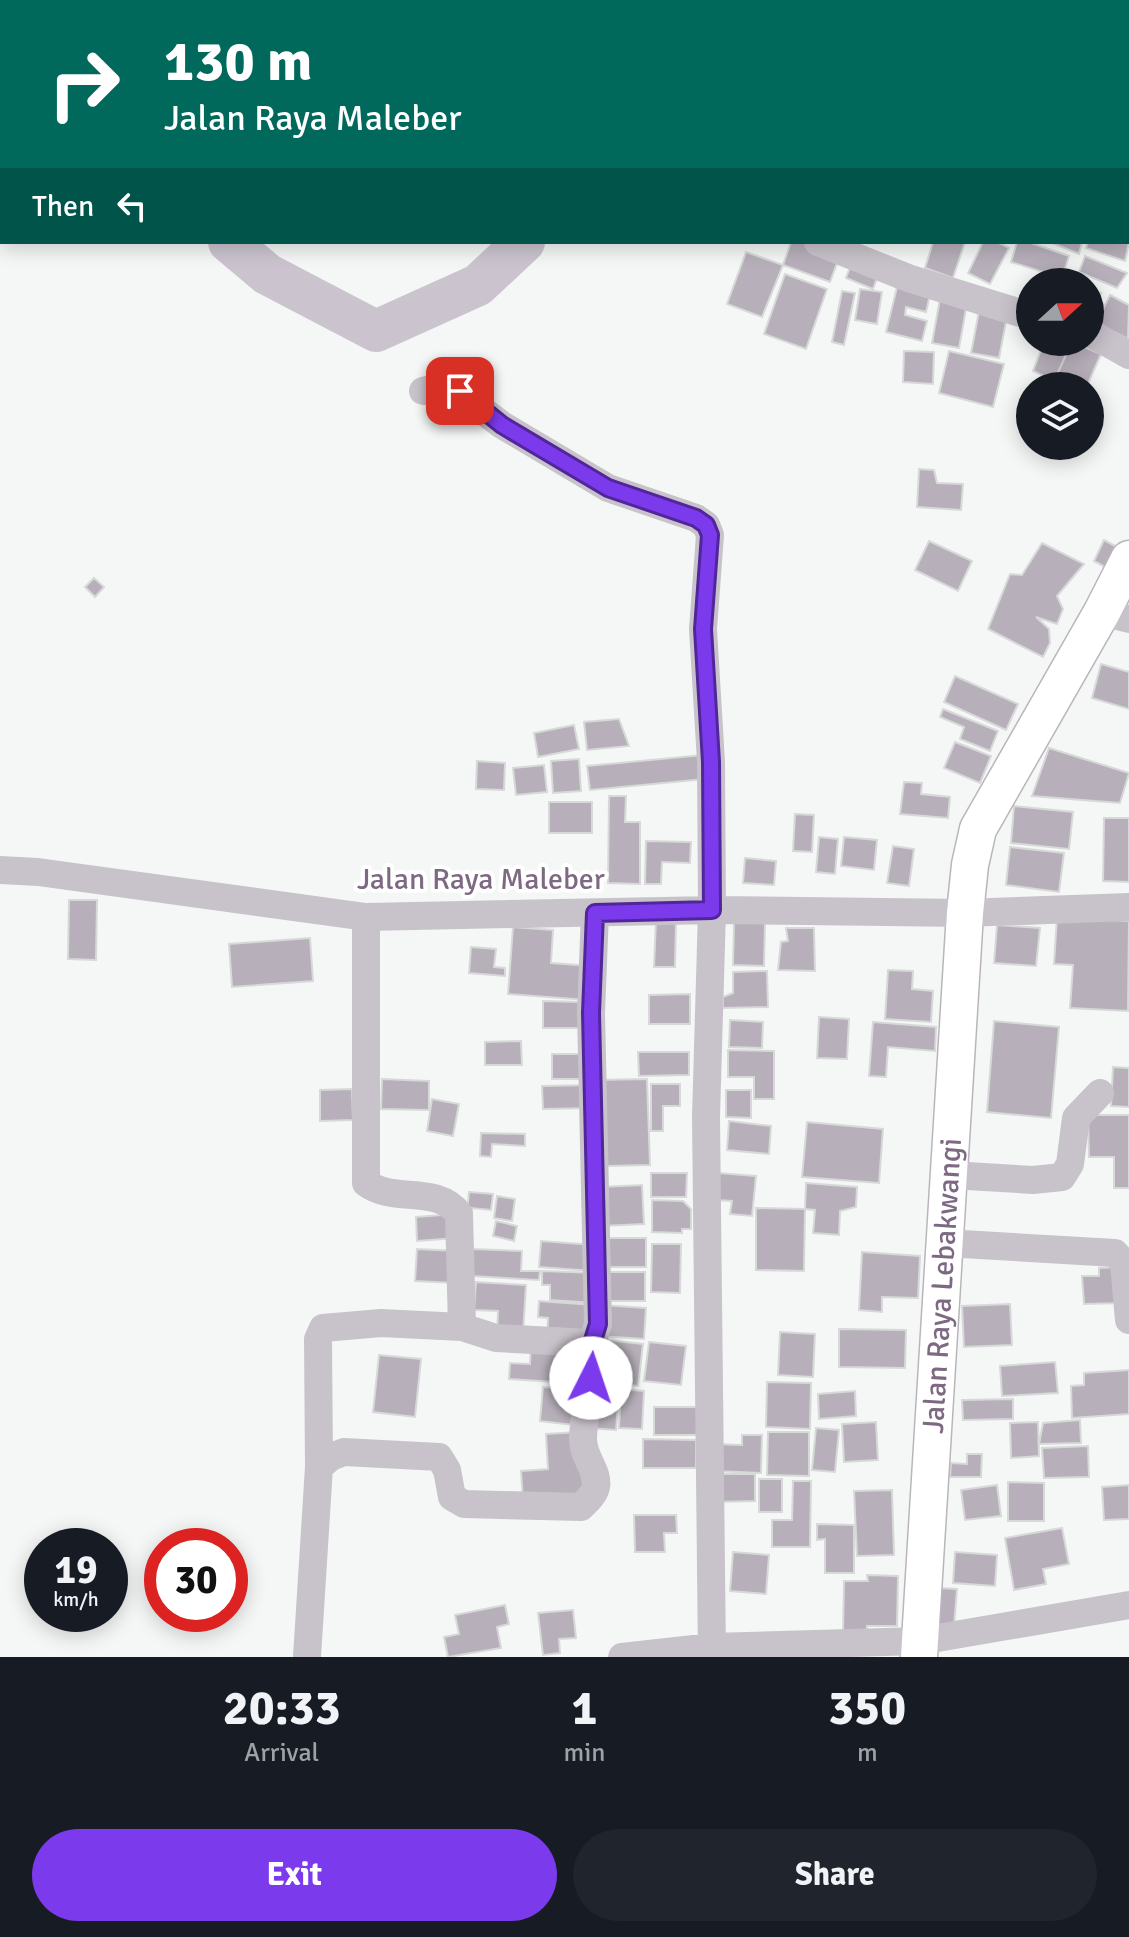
<!DOCTYPE html>
<style>
:root{--surface:#171b24;--page:#20242c;--text:#f1f3f6;--muted:#9ea1a6;--accent:#7c3aed}
body{margin:0;font-family:Signika,sans-serif;background:var(--page);color:var(--text);height:100vh;display:flex;flex-direction:column;font-size:30px;white-space:nowrap}
*{box-sizing:border-box;margin:0}
p{font-size:26px;color:var(--muted)}
.icon{flex:none;width:44px;height:44px;fill:none;stroke:currentColor;stroke-width:2;stroke-linecap:round;stroke-linejoin:round}
.map{position:relative;height:1657px;overflow:hidden}
.details{display:flex;flex-direction:column;background:var(--surface);flex:1}
.details>*{flex:none}
.top-card{position:absolute;left:0px;top:0px;width:1130px;height:244px;box-shadow:0 4px 20px #0003;background:#00695c;color:#fff;overflow:hidden}
.needle{width:52px;rotate:69deg}
.controls{position:absolute;left:1016px;top:268px;display:grid;gap:16px}
.controls a{display:grid;place-items:center;width:88px;height:88px;border-radius:50%;background:var(--surface);box-shadow:0 4px 20px #0003;font-size:40px}
.speed{position:absolute;left:24px;top:1528px;display:flex;gap:16px;font-size:40px;font-weight:700;text-align:center}
.speed>*{display:grid;place-content:center;width:104px;height:104px;border-radius:50%;background:var(--surface);box-shadow:0 4px 20px #0003;line-height:1}
.speed small{font-size:20px;font-weight:400}
.speed .limit{border:12px solid #d22;background:#fff;color:#111}
.pin{position:absolute;display:grid;place-items:center;width:68px;height:68px;color:#fff;margin:-34px;border-radius:16px;box-shadow:0 4px 12px #0006}
.me{position:absolute;width:88px;margin:-44px;rotate:4deg;stroke-linejoin:round;filter:drop-shadow(0 0 6px #0008)}
.turn{display:flex;align-items:center;gap:28px;height:168px;padding:0 32px;font-size:36px}
.turn .icon{width:104px;height:104px;stroke-width:2.5}
.turn b{display:block;font-size:56px;line-height:68px}
.then{display:flex;align-items:center;height:76px;padding:0 32px;background:#0003;gap:16px;font-size:30px}
.eta{display:flex;justify-content:space-evenly;align-items:center;height:136px;text-align:center}
.eta b{font-size:48px;font-weight:700;line-height:56px}
.button{display:flex;gap:16px;margin-top:auto;padding:16px 32px}
.button a{flex:1;height:92px;border-radius:48px;background:var(--accent);color:#fff;font-size:32px;font-weight:700;line-height:92px;text-align:center}
.button a+a{background:var(--page);color:var(--text)}
.map>svg:first-child{display:block}
.lines{fill:none;stroke-linecap:round;stroke-linejoin:round}
.river{stroke:#cbc4cf;stroke-width:42}
.building{fill:#b7afba;stroke:#d7d9d8;stroke-width:2}
.major-casing{stroke:#bab5bc;stroke-width:39}
.minor{stroke:#c8c3ca;stroke-width:28}
.major{stroke:#fff;stroke-width:36}
.route-casing{stroke:#51269a;stroke-width:20}
.route{stroke:#7c3aed;stroke-width:14}
.labels{text-anchor:middle;stroke-width:8;stroke-linejoin:round;paint-order:stroke}
.street-label{font-size:30px;fill:#7e6983;stroke:#fff}
</style>
<div class="map">
<svg width="1129" height="1657" viewBox="0 0 1129 1657">
<rect width="100%" height="100%" fill="#f5f7f6"/>
<g class="lines">
<path class="river" d="M16,0L18,2
M761,2L763,0
M229,242L267,274L376,331L478,285L524,242"/>
</g>
<path class="building" d="M791,242H805L840,255L830,282L783,265Z
M933,242H965L953,278L925,268Z
M983,242H997L1009,248L990,284L968,273Z
M1017,242H1028L1069,256L1062,278L1011,262Z
M1050,242H1082L1079,254Z
M1088,242H1129L1125,261L1086,248Z
M746,252L783,265L762,317L727,304Z
M1085,256L1127,273L1117,288L1079,272Z
M853,259L880,270L873,289L846,278Z
M785,274L827,289L806,349L764,334Z
M898,283L931,291L926,312L906,307L905,315L927,321L922,341L886,332Z
M860,289L882,292L877,324L855,320Z
M1090,289L1101,293L1090,319Z
M842,291L855,293L844,345L832,342Z
M941,293L968,298L959,348L932,343Z
M1110,295L1129,305L1128,339L1096,323Z
M979,311L1007,317L999,358L971,353Z
M1044,342H1072L1054,381L1033,371Z
M1072,342L1101,354L1087,386H1065L1054,381Z
M904,351L934,352L933,384L903,382Z
M949,351L1004,364L993,407L939,393Z
M1090,401L1099,406L1090,424Z
M919,469L934,470L937,483L963,484L961,510L917,507Z
M1104,540L1117,547L1107,568L1094,561Z
M929,541L972,561L958,591L915,570Z
M1042,543L1084,564L1057,596L1063,609L1057,624L1036,617L1049,629L1050,643L1043,657L988,629L1010,574L1022,575Z
M94,578L104,587L95,597L85,587Z
M1101,664L1129,672V709L1092,698Z
M955,676L1018,704L1006,730L944,702Z
M943,709L998,731L990,751L960,739L964,727L940,717Z
M619,719L629,746L587,750L584,722Z
M574,725L579,749L538,757L534,733Z
M955,742L991,756L980,783L944,768Z
M1049,748L1129,773L1120,803L1032,796Z
M703,755L705,779L590,790L587,766Z
M579,759L581,791L553,793L551,761Z
M477,761L505,763L504,790L476,789Z
M544,765L547,792L516,795L513,768Z
M904,782L922,783L921,794L950,797L948,818L900,814Z
M609,796H626L625,822H640V884L608,883Z
M549,802H592V833H549Z
M1014,806L1073,812L1069,849L1011,843Z
M795,814L814,815L812,852L793,851Z
M1104,818H1129V882L1103,881Z
M819,837L838,839L835,874L816,872Z
M844,837L877,840L874,870L841,866Z
M646,841L691,842L690,863L662,862L661,884H645Z
M893,846L914,849L909,886L887,883Z
M1010,847L1064,853L1059,892L1006,885Z
M745,858L776,861L774,885L743,883Z
M69,900H97L96,960L68,959Z
M1057,917L1129,921L1128,1011L1070,1008L1073,965L1054,964Z
M656,920L676,921L675,967H654Z
M734,923H765L764,966L733,965Z
M997,925L1040,928L1036,966L994,963Z
M513,927L553,930L551,963L590,966L587,1000L508,994Z
M786,928H814L815,971L778,970L781,942L788,941Z
M310,938L313,981L232,987L229,944Z
M471,947L496,949L494,967L505,968V976L469,973Z
M888,970L913,971L912,989L933,991L931,1022L885,1019Z
M767,971L768,1007L723,1008V997L733,993V972Z
M690,994V1024H649V995Z
M543,1001L580,1002V1028H543Z
M819,1017L849,1019L847,1059L817,1058Z
M730,1020L763,1022L762,1048L729,1047Z
M994,1021L1059,1027L1051,1118L987,1112Z
M873,1022L936,1027L935,1051L888,1047L886,1077L869,1076Z
M521,1041L522,1065H485V1042Z
M728,1050L774,1051V1099H754V1077H728Z
M638,1052H689V1075L639,1076Z
M552,1054H588L587,1079H552Z
M1113,1067L1129,1068V1107L1111,1106Z
M382,1079L429,1081V1110L381,1109Z
M647,1079L650,1165L606,1166L596,1080Z
M651,1084H680V1106H663V1131H651Z
M592,1085L593,1108L543,1109L542,1086Z
M352,1089L353,1120L320,1121V1090Z
M726,1090H751V1118L726,1117Z
M432,1099L459,1104L453,1136L427,1131Z
M1088,1115H1129V1188H1114V1157H1089Z
M729,1121L771,1126L769,1154L727,1150Z
M807,1122L883,1129L879,1183L802,1177Z
M481,1133L525,1134V1146L492,1144L491,1157L480,1156Z
M651,1173H687L686,1197H651Z
M718,1173L756,1176L752,1216L730,1214L732,1201L715,1200Z
M806,1183L857,1187L856,1207L840,1211L839,1235L813,1233L815,1210L805,1209Z
M642,1185L644,1224L602,1226L600,1187Z
M469,1192L493,1194L491,1210L472,1208V1213H467Z
M497,1196L515,1199L512,1221L494,1218Z
M652,1200L683,1201L691,1209V1229H682V1233L652,1232Z
M756,1208L805,1209L804,1271L756,1270Z
M455,1214L457,1238L417,1241L416,1217Z
M496,1221L517,1226L514,1241L493,1236Z
M603,1238H646V1267H603Z
M541,1241L594,1245L593,1271L539,1267Z
M652,1244H681L680,1293L651,1292Z
M417,1249L456,1251L455,1283L415,1281Z
M473,1249L522,1251L521,1271H540L539,1280L472,1276Z
M862,1252L920,1256L918,1298L882,1297V1312L859,1310Z
M1121,1267L1123,1303L1084,1304L1082,1276H1099V1268Z
M542,1271L595,1273L594,1303L550,1300V1285H542Z
M604,1272H645V1301H604Z
M476,1282L526,1285L523,1334L497,1332L498,1311L474,1310Z
M539,1301L594,1305L592,1340L547,1337L548,1318L538,1317Z
M1010,1304L1012,1345L964,1347L962,1306Z
M602,1305L646,1308L644,1339L600,1336Z
M839,1329L906,1330L905,1368L839,1367Z
M780,1332L815,1334L813,1377L778,1375Z
M598,1339L643,1344L638,1386L593,1381Z
M531,1341L589,1345L587,1384L509,1379L510,1363L530,1364Z
M649,1342L686,1346L681,1385L644,1381Z
M379,1355L421,1359L415,1417L373,1412Z
M1055,1362L1058,1393L1002,1396L1000,1366Z
M1129,1370V1414L1072,1418L1071,1386L1084,1385V1373Z
M767,1382L811,1383L810,1429L766,1427Z
M543,1387L586,1391L582,1426L540,1421Z
M591,1389L619,1391L616,1430L588,1428Z
M621,1389L644,1391L642,1429L619,1428Z
M855,1391L856,1416L819,1419L818,1394Z
M1013,1399V1419L963,1420L962,1400Z
M654,1407H697V1435H654Z
M1080,1420L1081,1443L1039,1444L1043,1423Z
M876,1422L878,1460L844,1462L842,1424Z
M1038,1422L1039,1456L1011,1458L1010,1423Z
M816,1428L839,1430L835,1472L812,1470Z
M579,1432L584,1497L523,1502L521,1471L548,1469L546,1434Z
M768,1432H809V1476L767,1475Z
M742,1435H762L761,1473L714,1471L715,1444L742,1445Z
M643,1439L696,1440V1468H643Z
M1088,1446L1089,1477L1044,1478L1042,1448Z
M967,1454H982L981,1477H950L951,1463L967,1464Z
M715,1474H755V1501L715,1502Z
M759,1479H782V1512H759Z
M793,1481H811L810,1547H772V1520H792Z
M1008,1482L1044,1483V1521H1008Z
M997,1485L1001,1516L965,1520L961,1490Z
M1129,1485V1519L1104,1520L1102,1487Z
M892,1490L894,1555L857,1556L854,1491Z
M634,1515H676L677,1533H664L665,1552H635Z
M817,1524L854,1525V1573H825V1539L817,1540Z
M1062,1528L1069,1564L1043,1569L1046,1584L1014,1590L1005,1538Z
M733,1552L769,1555L766,1594L730,1591Z
M955,1552L997,1555L995,1586L953,1583Z
M867,1575L898,1576L897,1626H867V1634L843,1633L844,1581H868Z
M939,1588L957,1589L954,1627L936,1625Z
M505,1605L509,1624L497,1627L501,1648L448,1657L444,1637L459,1634L455,1615Z
M573,1610L576,1638L559,1639L560,1653L543,1655L538,1613Z"/>
<g class="lines">
<g class="major-casing">
<g id="major">
<path id="s1" d="M919,1657L965,913L970,865L978,829L1102,612L1129,559"/>
</g>
</g>
<path class="minor" d="M818,242L908,278L1030,316
M1090,333L1129,355
M423,391L449,385L502,425L608,488L696,518L706,525L710,535L703,629L711,762L712,910L706,1117L712,1657
M1102,612L1129,619
M0,870L38,872L366,917L712,910L965,913L1129,907
M950,1175L1033,1180L1062,1177L1070,1164L1076,1118L1100,1093
M945,1243L1115,1253L1124,1263L1129,1320
M591,1347L598,1324L591,1013L595,913
M319,1467L318,1339L323,1328L381,1323L462,1327
M307,1657L319,1467L331,1457L344,1452L439,1457L447,1470L452,1497L464,1504L581,1507C587,1501 594,1495 596,1487C599,1471 583,1458 583,1439C583,1408 598,1374 589,1343L496,1338L462,1327L459,1214C436,1184 394,1204 366,1183V917
M622,1657L712,1647L920,1641L1129,1605"/>
<use href="#major" class="major"/>
</g>
<g class="lines">
<g class="route-casing">
<path id="route" d="M460,391L502,425L608,488L696,518L706,525L710,535L703,629L711,762L712,910L595,913L591,1013L598,1324L591,1347V1378"/>
</g>
<use href="#route" class="route"/>
</g>
<g class="labels">
<g class="street-label">
<text x="481" y="889">Jalan Raya Maleber</text>
<text dy="10" stroke="none"><textPath href="#s1" startOffset="372">Jalan Raya Lebakwangi</textPath></text>
</g>
</g>
</svg>
<div class="controls">
<a><svg class="needle" viewBox="-14 -14 28 28"><path d="M0-13l5 13h-10z" fill="#e53935"/><path d="M0 13l5-13h-10z" fill="#9ea1a6"/></svg></a>
<a><svg class="icon" aria-label="layers" viewBox="0 0 24 24"><path d="M12 4l9 5-9 5-9-5zM3 14l9 5 9-5"/></svg></a>
</div>
<div class="speed"><div>19<small>km/h</small></div><div class="limit">30</div></div>
<div class="pin" style="left:460px;top:391px;background:#d93025"><svg class="icon" aria-label="arrive" viewBox="0 0 24 24"><path d="M6 21V4h12l-3 4 3 4H6"/></svg></div>
<svg class="me" style="left:591px;top:1378px" viewBox="-20 -20 40 40"><circle r="19" fill="#fff"/><path d="M0-13L10 11 0 6-10 11z" fill="#7c3aed"/></svg>
<div class="top-card">
<div class="turn"><svg class="icon" aria-label="right" viewBox="0 0 24 24"><path d="M7 20v-9h11M14 6l5 5-5 5"/></svg><div><b>130 m</b>Jalan Raya Maleber</div></div>
<div class="then">Then<svg class="icon" aria-label="left" viewBox="0 0 24 24"><path d="M17 20v-9H6M10 6l-5 5 5 5"/></svg></div>
</div>
</div>
<section class="details">
<div class="eta">
<div><b>20:33</b><p>Arrival</p></div>
<div><b>1</b><p>min</p></div>
<div><b>350</b><p>m</p></div>
</div>
<div class="button"><a>Exit</a><a>Share</a></div>
</section>
